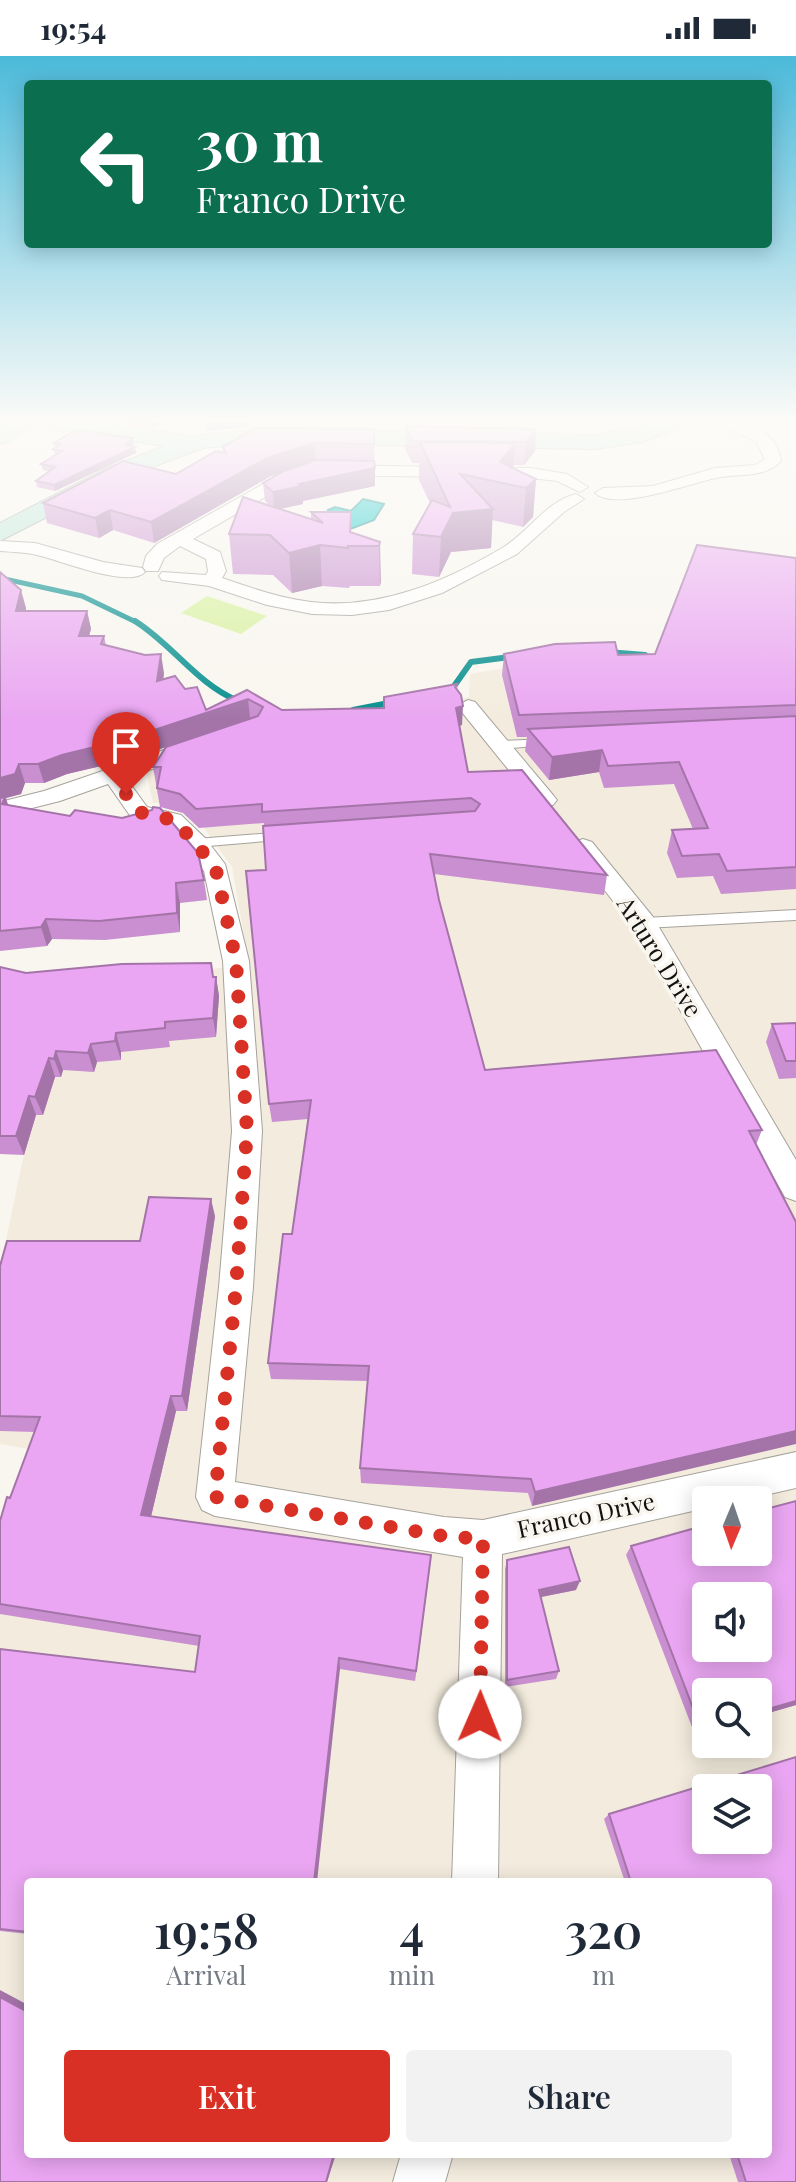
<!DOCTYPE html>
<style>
:root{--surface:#fff;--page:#f2f2f3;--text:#1f2937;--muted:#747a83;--accent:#d93025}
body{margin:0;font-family:"Playfair Display",serif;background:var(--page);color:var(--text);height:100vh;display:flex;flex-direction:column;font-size:30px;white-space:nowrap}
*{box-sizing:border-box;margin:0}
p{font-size:26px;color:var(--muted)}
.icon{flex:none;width:44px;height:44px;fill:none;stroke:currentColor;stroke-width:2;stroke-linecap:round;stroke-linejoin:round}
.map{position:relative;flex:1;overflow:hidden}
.side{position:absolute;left:24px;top:1822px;width:748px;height:280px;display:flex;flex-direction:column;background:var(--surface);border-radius:8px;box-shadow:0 4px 20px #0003}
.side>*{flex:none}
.banner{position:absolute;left:24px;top:24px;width:748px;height:168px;border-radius:8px;box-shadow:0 4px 20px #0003;background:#0b6e4f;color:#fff;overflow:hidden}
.needle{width:52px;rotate:182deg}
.fabs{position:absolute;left:692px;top:1430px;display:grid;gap:16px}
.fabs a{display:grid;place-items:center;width:80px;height:80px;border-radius:8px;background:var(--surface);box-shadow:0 4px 20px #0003;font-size:40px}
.pin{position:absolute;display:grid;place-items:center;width:68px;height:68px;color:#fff;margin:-82px -34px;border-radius:50% 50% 50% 0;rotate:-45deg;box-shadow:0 0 8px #0007}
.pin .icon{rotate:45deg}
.me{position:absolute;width:88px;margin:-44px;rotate:1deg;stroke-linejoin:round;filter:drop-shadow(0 0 6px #0008)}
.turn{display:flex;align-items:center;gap:28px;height:168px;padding:0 40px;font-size:36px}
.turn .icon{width:104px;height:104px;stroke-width:2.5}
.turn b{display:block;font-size:56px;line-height:68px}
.eta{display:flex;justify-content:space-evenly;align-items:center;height:136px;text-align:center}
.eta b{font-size:48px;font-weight:600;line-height:56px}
.button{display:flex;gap:16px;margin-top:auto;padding:16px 40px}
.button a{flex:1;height:92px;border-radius:8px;background:var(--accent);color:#fff;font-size:32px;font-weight:600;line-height:92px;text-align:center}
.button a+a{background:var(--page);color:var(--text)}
.status{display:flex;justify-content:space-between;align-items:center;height:56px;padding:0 40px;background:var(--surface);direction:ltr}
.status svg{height:22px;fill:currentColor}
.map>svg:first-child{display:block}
.built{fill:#f3ecde;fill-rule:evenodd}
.green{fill:#d7f19e}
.water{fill:#00c4c5;stroke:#058e8e;stroke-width:2}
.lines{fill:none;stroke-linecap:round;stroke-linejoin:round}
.stream-far1{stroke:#058e8e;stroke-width:5}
.stream{stroke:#058e8e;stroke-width:6}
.lane-casing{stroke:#a5a29b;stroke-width:2}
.street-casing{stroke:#a5a29b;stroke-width:2}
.secondary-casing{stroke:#a5a29b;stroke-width:2}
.lane{fill:#fff;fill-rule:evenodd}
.street{fill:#fff;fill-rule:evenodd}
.secondary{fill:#b8e4d8;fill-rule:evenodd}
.wall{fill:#c98fd0;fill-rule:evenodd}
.shaded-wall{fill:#a474a9}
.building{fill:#eaa6f2;stroke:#a474a9;stroke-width:2;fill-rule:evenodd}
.route{stroke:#d93025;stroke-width:14;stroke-dasharray:0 25.2}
.labels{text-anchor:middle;stroke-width:7;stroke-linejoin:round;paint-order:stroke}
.street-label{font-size:24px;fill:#12110f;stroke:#f9f6ef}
</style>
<div class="status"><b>19:54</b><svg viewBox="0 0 49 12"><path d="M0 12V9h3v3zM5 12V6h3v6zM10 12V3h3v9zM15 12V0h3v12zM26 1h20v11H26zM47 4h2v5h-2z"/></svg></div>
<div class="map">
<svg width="796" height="2126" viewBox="0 0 796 2126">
<rect width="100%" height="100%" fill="#f9f6ef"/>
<path class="built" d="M522,609L796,629V2126H0V1463L34,1394L0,1388V1213L43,1006L111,924L249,909L232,811L185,746L153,747L145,711L328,665L469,641L470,618ZM706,1444H758V1496H706ZM706,1540H758V1592H706ZM706,1636H758V1688H706ZM706,1732H758V1784H706ZM28,1826H768V2098H28Z"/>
<path class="green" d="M207,540L267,560L241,578L181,557Z"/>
<path class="water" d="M363,443L384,448L374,464L350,473L328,454L335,451L351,455Z"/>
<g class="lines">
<path class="stream-far1" d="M0,522L82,540L138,567"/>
<path class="stream" d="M135,565C173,589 196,627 238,645
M607,596L645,599
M447,634L452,633L471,606L510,601
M353,654L394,646"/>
<g class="lane-casing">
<path id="lane" d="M546,683L550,685V689L500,693L494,689L500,685Z
M286,776L292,780L291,783L196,791L190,787L196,783Z
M796,854V864L644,872L637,867L644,862Z"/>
</g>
<g class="street-casing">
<path id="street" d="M711,366C740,365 776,370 781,405C764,423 739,417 716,422C690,427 616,456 595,437L603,432L653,430L715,412L755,409L765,403L756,385Z
M316,409L531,412L567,418L588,431L580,436L557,425L531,422L316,419L284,430L193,483L220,496L226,515L222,522C251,532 280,542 311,546C379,554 445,526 502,492C529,476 545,446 576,438L584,443L564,456L517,498L442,537L389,554L352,559L312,558L267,549L209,530L162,524L159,520L162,516L206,519L208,515L206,503L180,490L164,502L158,515H146L143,511L146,500L157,488L272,423Z
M0,485L35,487L103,506L142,512L145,516C129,533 60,504 37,499C25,496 13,496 0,495Z
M468,644L475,646L553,739L557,744L553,749H537L457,650Z
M196,683L204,685L207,690L204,695L126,722L147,751L181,759L205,782L225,808L249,905L262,1075L253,1231L235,1426L444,1461L483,1464L796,1396V1432L744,1444H706V1452L502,1498L498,1826H452L463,1501L215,1460L202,1454L196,1441L219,1231L232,1075L223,905L204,815L165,769L131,761L108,728L60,745L0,760V746L44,735Z
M583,783L592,786L653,861L796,1104V1145L785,1141L634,872L571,791L574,786Z
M401,2098H453L445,2126H393Z"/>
</g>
<g class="secondary-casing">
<path id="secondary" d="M8,366H34L8,386L0,388V371Z
M41,366H94L191,380L262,373L595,379C625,375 653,364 683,366L680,371L643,386L595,393L262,387L203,392L123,422L0,485V467L107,412L165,390L52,373Z"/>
</g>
<use href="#lane" class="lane"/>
<use href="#street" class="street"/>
<use href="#secondary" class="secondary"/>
</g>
<path class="wall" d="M113,366H163L155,372Z
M406,370L536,373L535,395L524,409H513V412L536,423L533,461L523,471L492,464L491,492L451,496L439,521L412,518L413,478L430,447L419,424V407H412L405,393Z
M374,373L375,430L303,445V448L281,453L311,463V456L352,477L380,486V530H350L349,532L322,530L292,537L273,519L233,518L229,478L269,449L265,445L263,427L279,418L271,420L154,487L113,474L99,482L47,467L43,447L176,418L223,396L222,387Z
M133,382L134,388L132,390L136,397L55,435L37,431L36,425L49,415L43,414L41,408L55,399L53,393L55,391L54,387Z
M796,502V833L721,838L713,820L677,822L667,797L672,774L693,773L674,728L604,732L599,716L549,724L525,695L527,681H517L502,619L504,598H655Z
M0,516L26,552V555H87L91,573L89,580H104L106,589L164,617L163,624L185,633L206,654L247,634L282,654L384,652L457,628L462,669L459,670L468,716L607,819L604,839L434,818L439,844L485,1014L762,1074L756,1089L532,1450L528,1437L361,1427L360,1412L368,1325L271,1323L268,1307L292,1178L308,1063L272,1066L269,1048L266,814L264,767L199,772L183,757L160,751L153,711L250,662L131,703L67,718L44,727H25L21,738L6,742L8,749L204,824L207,844L180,847V876L105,884L52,883L47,890L0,895Z
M0,911L26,917L216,921L219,940L216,981L169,985L170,991L121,996V1004L97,1006L94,1016L63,1014L61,1021H55L43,1059H36L24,1099L0,1098Z
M796,967V1022L779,1023L766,986L772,968Z
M215,1160L187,1355H176L151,1461L431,1499L415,1625L340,1613L28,1826V1878L0,1875V1593L195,1616L199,1590L0,1558V1465L10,1442L35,1376L0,1375V1210L140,1185Z
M796,1445V1649L695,1679L626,1499L631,1490Z
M507,1504L576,1534L541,1541L559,1615L556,1623L505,1631V1513Z
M796,1701V2126H738L729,2098H768V1826H625L604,1763L609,1758ZM706,1732H758V1784H706Z"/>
<path class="shaded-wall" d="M154,366H163L155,372Z
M228,366H250L248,371L207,375L206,368Z
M536,373L535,395L524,409L526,386Z
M133,382L134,388L126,395L125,389Z
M315,387L316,406L271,420L154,487L151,466L269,401Z
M515,387L512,425L500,406Z
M135,391L136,397L55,435L54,429Z
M375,412V430L303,445V448L274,454L273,436L299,428Z
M536,423L533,461L523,471L526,432Z
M493,453L491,492L451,496L439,521L441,481L453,457Z
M110,454L113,474L99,482L95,462Z
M380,486L381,526L380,530L379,490Z
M320,489L322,530L292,537L289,497Z
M21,534L26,552L21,573L16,555Z
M87,555L91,573L83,599L79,580Z
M161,598L164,617L160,644L157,625Z
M248,643L250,662L131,703L67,718L44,727L38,708L62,699Z
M463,650L462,669L455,671L456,652Z
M602,694L599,716L549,724L552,701Z
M19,708L25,727L21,738L6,742L11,760L0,744V722Z
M176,827L180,847V876L177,857Z
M46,863L52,883L47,890L41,871Z
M216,921L219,940L216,981L213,962Z
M116,977L121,996V1004L115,985Z
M91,988L97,1006L94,1016L88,997Z
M56,995L63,1014L61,1021L54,1003Z
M49,1002L55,1021L43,1059L35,1041Z
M29,1040L36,1059L24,1099L16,1080Z
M211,1143L215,1160L187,1355L182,1340Z
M171,1340L176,1355L148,1473L141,1459Z
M796,1375V1388L532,1450L535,1436Z
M431,1499L430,1511L415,1625L416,1615Z
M580,1525L576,1534L536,1542L539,1534Z
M339,1602L340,1613L317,1826H314Z
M796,1645V1649L758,1660V1656Z
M706,1672V1676L695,1679L701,1673Z
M0,1934L28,1949V1956L0,1941Z
M334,2098H336L327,2126H326Z"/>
<path class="building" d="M207,366H228L206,368Z
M406,370L536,373L526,386L412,385Z
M256,372L374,373V388L315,387L269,401L151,466L110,454L95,462L43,447L123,405L176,418L216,395L226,397L223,391Z
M76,374L133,382L125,389L135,391L54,429L36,425L55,411L41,408L62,395L53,393L61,388L54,387Z
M420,386L515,387L500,406L536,423L526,432L460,418L493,453L453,457L441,481L413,478L432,444L450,451Z
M316,404L374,405L375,412L299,428L302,430L273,436L263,427L284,415Z
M243,441L323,467L311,456H351L350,476L380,486L379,490H348V492L320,489L289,497L270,479L229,478Z
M697,489L796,502V649L519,659L504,598L555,588L615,586L618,599L655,598Z
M0,516L21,534L16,555H87L79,580H104L101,588L145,599L161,598L157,625L175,620L185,633L197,631L206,654L247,634L282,654L384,652V641L457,628L455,631L461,639L463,650L456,652L468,716L522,714L607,819L430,798L439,844L485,1014L716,994L762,1074L749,1075L796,1166V1375L535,1436L531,1423L360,1412L369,1310L268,1307L283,1178H292L311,1044L269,1048L246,815L266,814L263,770L475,755L480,748L471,742L262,756V748L196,753L180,738L157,732L161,711H153L166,691L258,660L263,651L248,643L127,683L62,699L38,708H19L15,718L0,722Z
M796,660V811L727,815L719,798L682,800L672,774L708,772L679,706L608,710L602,694L552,701L528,673Z
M5,741L2,748L70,760L75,754L122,762L152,754L153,751L160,752L198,797L204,824L176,827L177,857L99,865L46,863L41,871L0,875V742Z
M211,907L213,921H216L213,962L165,966V972L116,977L115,985L91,988L88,997L56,995L54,1003L49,1002L35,1041L29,1040L16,1080H0V911L26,917L122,908Z
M796,967V1005H786L772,968Z
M149,1141L211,1143L182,1340H171L141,1459L431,1499L416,1615L339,1602L314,1826H28V1876L0,1873V1593L195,1616L200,1580L0,1548V1465L7,1441L10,1442L40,1361L0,1360V1210L7,1185H140Z
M796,1445V1645L758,1656V1636H706V1672L701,1673L631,1490L706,1469V1496H758V1455ZM706,1540H758V1592H706Z
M569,1491L580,1525L539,1534L559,1615L507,1624V1504Z
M796,1701V2126H746L737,2098H768V1826H631L609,1758ZM706,1732H758V1784H706Z
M0,1941L28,1956V2098H334L326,2126H0Z"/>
<linearGradient id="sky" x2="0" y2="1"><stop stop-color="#4bbada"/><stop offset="0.55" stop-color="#fcfbf8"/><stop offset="1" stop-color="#fcfbf8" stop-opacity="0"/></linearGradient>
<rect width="796" height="663" fill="url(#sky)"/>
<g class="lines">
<path class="route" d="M126,738L139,756L173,764L196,787L216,814L236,905L247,1075L236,1231L215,1441L444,1480L483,1483L480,1661"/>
</g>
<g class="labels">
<g class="street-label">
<text transform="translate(659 901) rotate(58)" y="8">Arturo Drive</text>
<text transform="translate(586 1460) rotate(-12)" y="8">Franco Drive</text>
</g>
</g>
</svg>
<div class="fabs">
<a><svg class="needle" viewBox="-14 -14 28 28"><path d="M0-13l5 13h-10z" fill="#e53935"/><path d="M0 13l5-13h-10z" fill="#747a83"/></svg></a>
<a><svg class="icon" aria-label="sound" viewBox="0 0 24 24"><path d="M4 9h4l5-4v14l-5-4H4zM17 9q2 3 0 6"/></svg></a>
<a><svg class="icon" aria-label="search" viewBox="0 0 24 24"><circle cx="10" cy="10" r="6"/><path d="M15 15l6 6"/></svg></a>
<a><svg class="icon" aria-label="layers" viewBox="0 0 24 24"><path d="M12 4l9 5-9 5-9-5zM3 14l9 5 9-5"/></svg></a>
</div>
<div class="pin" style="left:126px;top:738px;background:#d93025"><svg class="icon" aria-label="arrive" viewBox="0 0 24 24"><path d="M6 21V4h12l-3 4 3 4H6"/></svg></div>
<svg class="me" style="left:480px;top:1661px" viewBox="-20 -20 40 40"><circle r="19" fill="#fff"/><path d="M0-13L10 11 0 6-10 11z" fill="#d93025"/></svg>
<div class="banner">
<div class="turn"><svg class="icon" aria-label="left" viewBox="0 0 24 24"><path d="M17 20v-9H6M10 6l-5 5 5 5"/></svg><div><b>30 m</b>Franco Drive</div></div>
</div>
<section class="side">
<div class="eta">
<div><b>19:58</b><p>Arrival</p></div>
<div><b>4</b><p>min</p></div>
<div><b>320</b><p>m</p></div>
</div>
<div class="button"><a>Exit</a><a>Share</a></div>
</section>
</div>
